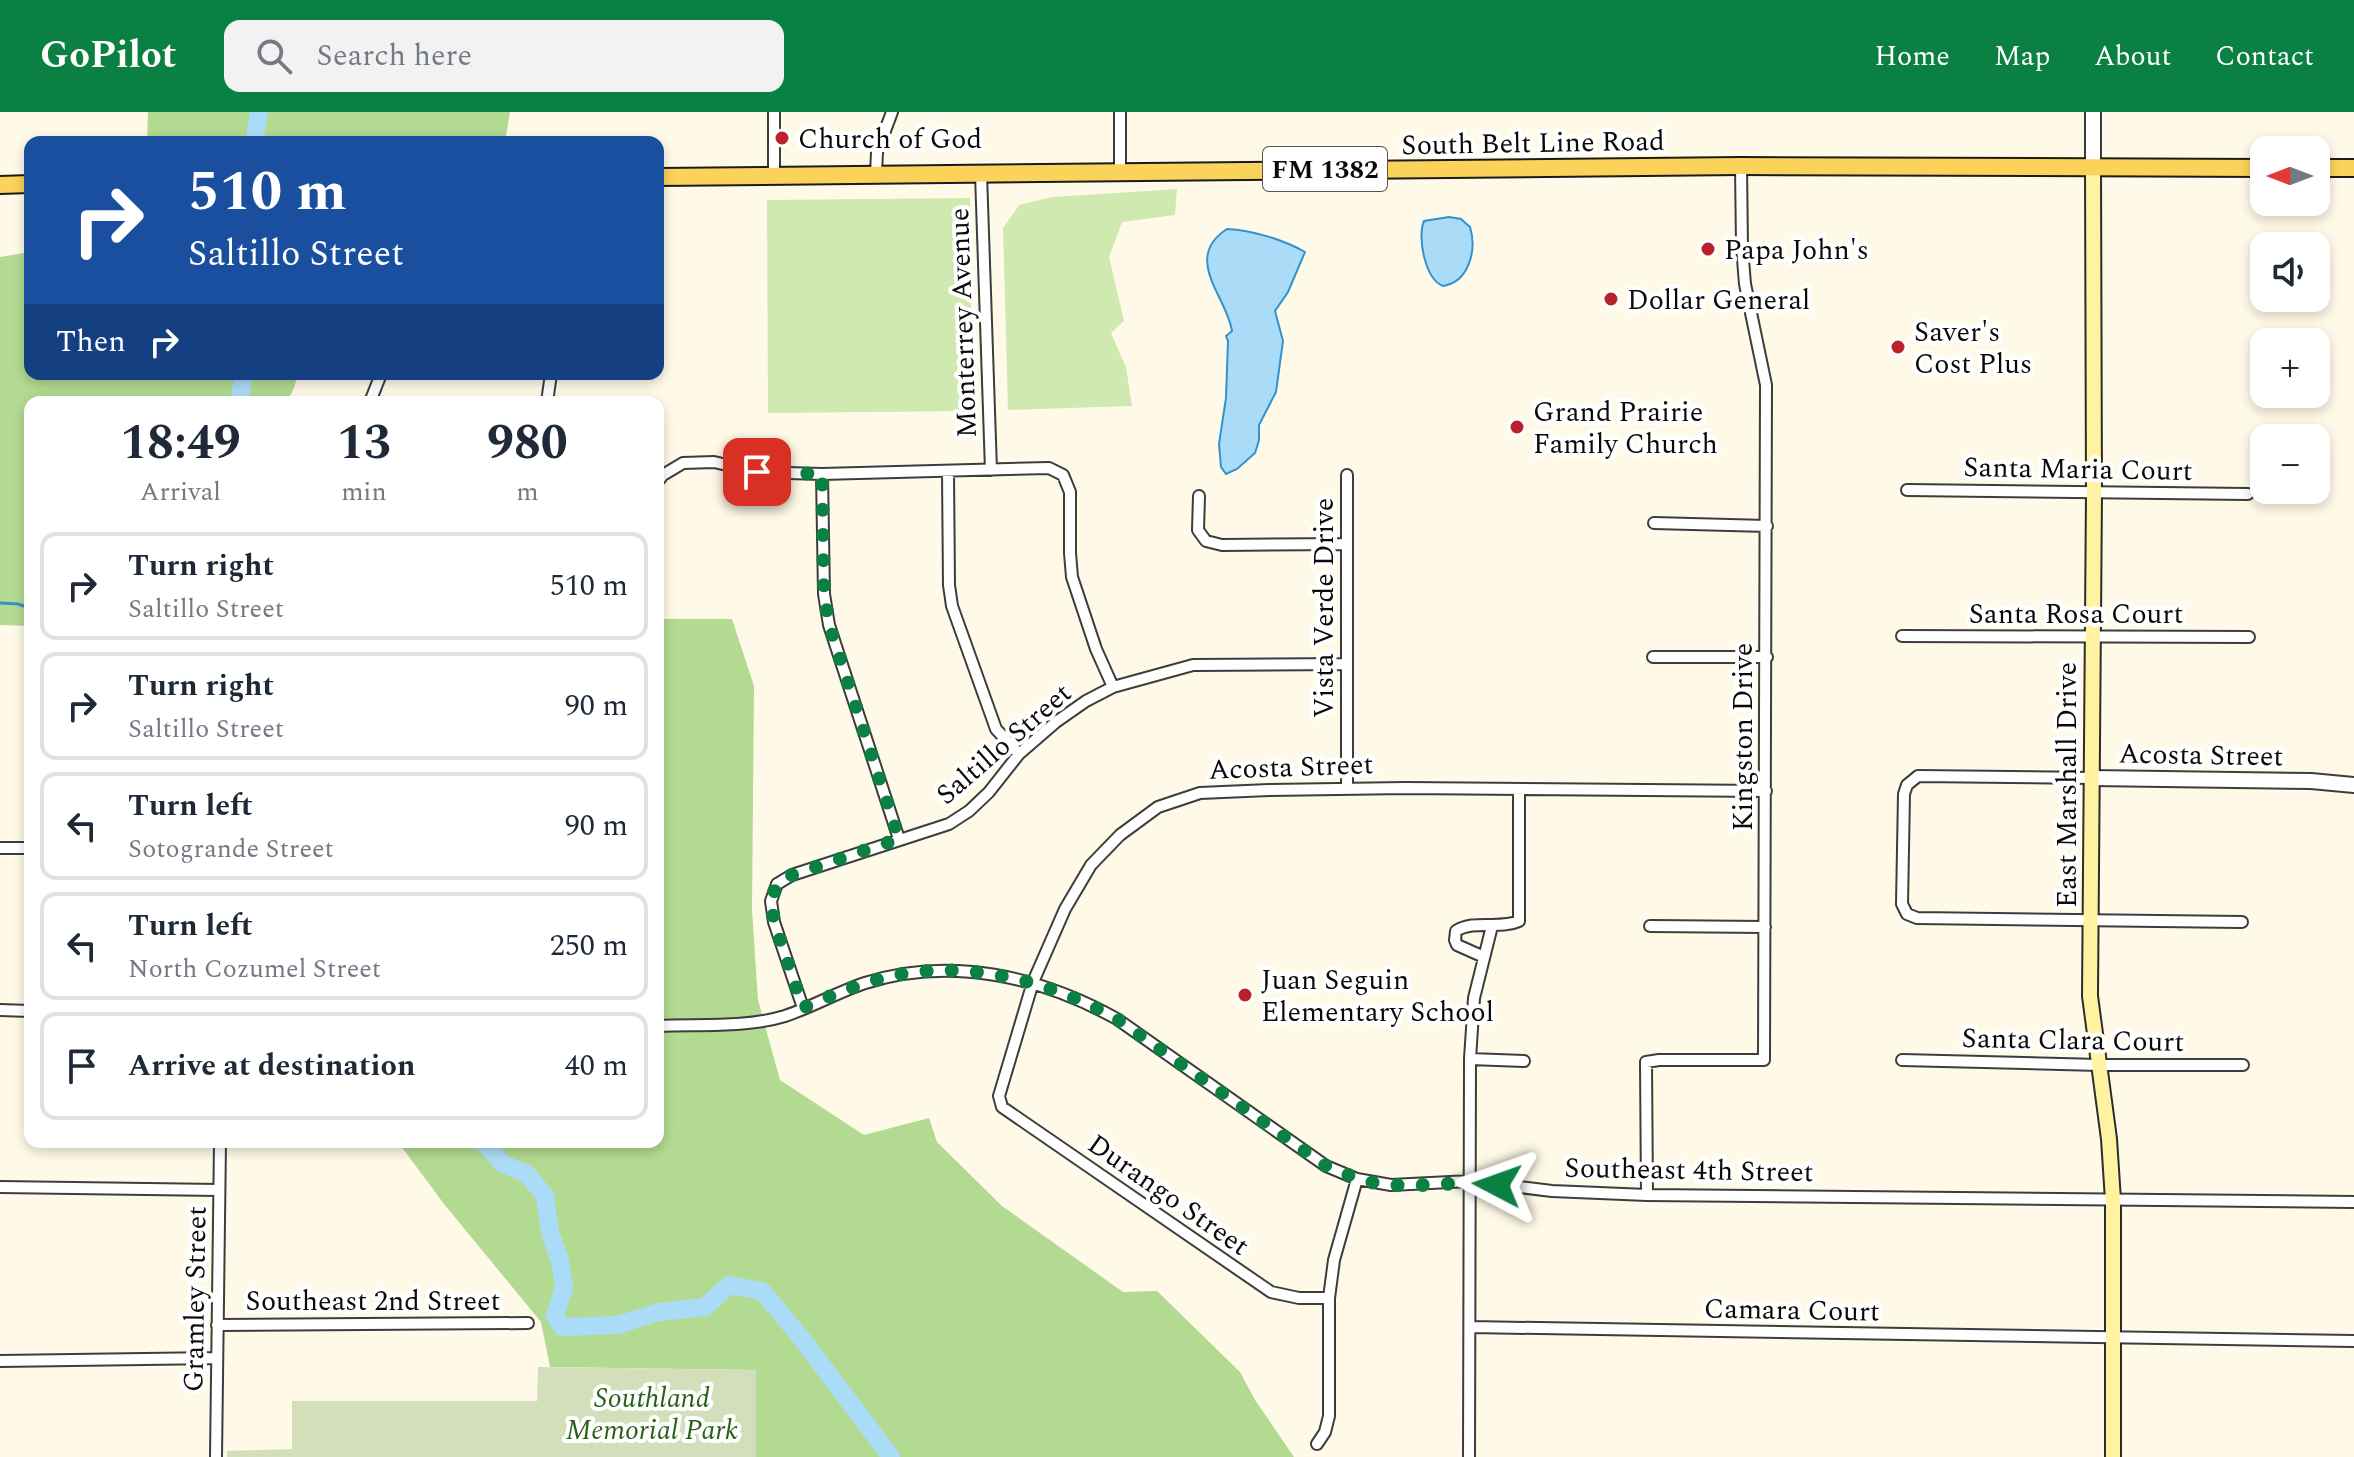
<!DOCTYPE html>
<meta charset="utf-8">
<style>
:root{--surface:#fff;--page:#f2f2f3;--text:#1f2937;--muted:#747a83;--line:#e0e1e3;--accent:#0b8043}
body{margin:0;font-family:Spectral,serif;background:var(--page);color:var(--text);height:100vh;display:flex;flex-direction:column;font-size:30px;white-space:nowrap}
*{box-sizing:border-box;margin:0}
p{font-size:26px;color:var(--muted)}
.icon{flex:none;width:44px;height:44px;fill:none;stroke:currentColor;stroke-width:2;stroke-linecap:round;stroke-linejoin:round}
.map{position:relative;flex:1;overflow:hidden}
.drawer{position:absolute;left:24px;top:284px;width:640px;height:752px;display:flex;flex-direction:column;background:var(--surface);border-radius:16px;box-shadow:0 4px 12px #0003}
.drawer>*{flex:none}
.guide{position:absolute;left:24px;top:24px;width:640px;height:244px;border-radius:16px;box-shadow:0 4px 12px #0003;background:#1a4fa0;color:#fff;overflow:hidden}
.needle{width:52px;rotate:270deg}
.tools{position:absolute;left:2250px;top:24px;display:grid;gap:16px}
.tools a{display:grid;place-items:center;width:80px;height:80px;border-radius:16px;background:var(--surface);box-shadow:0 4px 12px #0003;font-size:40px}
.pin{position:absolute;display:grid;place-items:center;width:68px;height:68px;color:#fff;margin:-34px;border-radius:16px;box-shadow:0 4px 12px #0006}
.me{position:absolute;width:88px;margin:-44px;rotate:274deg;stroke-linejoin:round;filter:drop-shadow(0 0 6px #0008)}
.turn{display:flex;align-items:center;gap:28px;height:168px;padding:0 32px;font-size:36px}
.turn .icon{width:104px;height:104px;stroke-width:2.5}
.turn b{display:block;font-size:56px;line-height:68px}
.then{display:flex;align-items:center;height:76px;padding:0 32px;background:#0003;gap:16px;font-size:30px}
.eta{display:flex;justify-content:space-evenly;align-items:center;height:136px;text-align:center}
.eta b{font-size:48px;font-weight:700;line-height:56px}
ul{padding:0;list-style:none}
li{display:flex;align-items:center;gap:24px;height:108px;margin:0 16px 12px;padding:0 16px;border:4px solid var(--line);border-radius:16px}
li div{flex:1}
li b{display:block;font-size:30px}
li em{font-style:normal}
header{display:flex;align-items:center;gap:48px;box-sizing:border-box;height:112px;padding:0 40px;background:var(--accent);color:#fff}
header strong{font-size:38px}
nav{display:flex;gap:44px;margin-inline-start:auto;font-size:28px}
.search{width:560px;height:72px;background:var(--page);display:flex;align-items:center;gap:20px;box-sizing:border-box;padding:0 28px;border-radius:16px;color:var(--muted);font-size:30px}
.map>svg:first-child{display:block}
.green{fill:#cfe9b1}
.forest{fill:#b2da90}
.cemetery{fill:#d3dfba}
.water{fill:#abdcf7;stroke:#3192cf;stroke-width:2}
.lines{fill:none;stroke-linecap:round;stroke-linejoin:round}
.stream{stroke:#3192cf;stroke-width:3}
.river{stroke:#abdcf7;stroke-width:18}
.minor-casing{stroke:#3d3d3d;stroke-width:14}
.tertiary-casing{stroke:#3d3d3d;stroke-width:18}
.secondary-casing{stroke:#2c2c2c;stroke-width:18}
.primary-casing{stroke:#1b1b1b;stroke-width:20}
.minor{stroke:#fff;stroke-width:10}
.tertiary{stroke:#fff;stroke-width:14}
.secondary{stroke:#fff3a2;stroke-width:14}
.primary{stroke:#fbd25a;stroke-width:16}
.route{stroke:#0b8043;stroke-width:14;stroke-dasharray:0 25.2}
.poi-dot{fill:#bb212b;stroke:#fff;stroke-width:3}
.labels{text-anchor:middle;stroke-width:8;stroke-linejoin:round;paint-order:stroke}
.shield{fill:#fff;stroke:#545454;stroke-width:2}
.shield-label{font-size:26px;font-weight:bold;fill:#0a0a0a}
.poi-label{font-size:28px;fill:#0a0a0a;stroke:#fff;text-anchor:start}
.street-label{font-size:28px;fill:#0a0a0a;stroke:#fff}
.park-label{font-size:28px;font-style:italic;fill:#2a611a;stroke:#fff}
</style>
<header>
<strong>GoPilot</strong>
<div class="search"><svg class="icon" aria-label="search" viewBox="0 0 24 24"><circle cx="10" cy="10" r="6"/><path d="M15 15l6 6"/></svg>Search here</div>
<nav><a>Home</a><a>Map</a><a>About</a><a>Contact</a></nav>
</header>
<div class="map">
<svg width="2354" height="1345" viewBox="0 0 2354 1345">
<rect width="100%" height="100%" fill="#fffae7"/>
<path class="green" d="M1177,77L1175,103L1122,110L1109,145L1124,209L1111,221L1126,255L1132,294L1008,298L1003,116L1019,93L1052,85Z
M970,86L972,299L768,301L767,88Z"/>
<path class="forest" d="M148,0H510L505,30H147Z
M30,140V262H298L294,276L287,290H30V514L0,513V145Z
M658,507H732L754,574L752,798L758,888L780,968L864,1023L929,1006L937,1030L1002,1094L1123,1180L1157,1179L1240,1260L1255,1288L1294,1345H756V1258L550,1255L541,1210L444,1092L398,1030H658Z"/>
<path class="cemetery" d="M538,1255L756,1258V1345H227V1339L292,1337V1289H537Z"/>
<path class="water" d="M1449,105L1461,107L1470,115C1477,138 1469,170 1443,174C1425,167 1417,125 1424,109Z
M1227,117C1252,118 1284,128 1305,140L1288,180L1275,199L1283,229L1276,280L1259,313V328L1255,341L1237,357L1226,362L1221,355L1219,332L1226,286L1228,229L1226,224L1232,219C1227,185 1182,146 1227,117Z"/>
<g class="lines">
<path class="stream" d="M0,491L18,492L30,496"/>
<path class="river" d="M254,30L259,0
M239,290L244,262
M483,1030L502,1051L527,1062L545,1084L550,1120L560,1149L564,1175L555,1204L562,1215L618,1213L659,1200L705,1195L729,1173L762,1179L802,1227L891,1345"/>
<g class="minor-casing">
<path id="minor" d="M1120,58V0
M876,62L877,40L892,0
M981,62L991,358
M774,63V0
M370,290L381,262
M547,290L551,262
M948,360L949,473L952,494L996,617L1019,642
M822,362L824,482L829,513L899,727
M658,369L663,363L683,351L714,350L757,360L822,362L1049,356L1063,363L1070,380V441L1072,465L1096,537L1113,575
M1907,378L2248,382
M1199,384L1198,418L1206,429L1222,433L1347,432
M1654,411L1767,414
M1902,524L2249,525
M1653,545H1767
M2092,666L1918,664L1907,673L1904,682L1902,792L1907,802L1917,806L2242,810
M1347,677V363
M0,736H30
M1650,814L1765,815
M1484,845L1457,833L1455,828L1456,819C1474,807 1499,818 1519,809V677
M803,896L774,810L771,789L777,772L792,763L949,712L969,699L989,680L1019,642L1056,610L1086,589L1113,575L1193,553L1347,552
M0,898L30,899
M658,914C699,912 746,916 785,904C812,895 838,880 865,871C950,844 1040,864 1117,907L1326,1054L1357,1067L1391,1073L1470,1069L1552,1079L1647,1083L2354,1090
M1470,947L1524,949
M1902,948L2099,953H2243
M0,1075L219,1078
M1647,1083L1646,950L1659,948H1764L1766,273L1745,172L1742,135L1741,54
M1329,1186H1299L1271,1180L1002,995L999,984L1033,870L1065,797L1091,753L1120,723L1158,695L1200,681L1269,678L1405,676L1766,679
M217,1213L528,1211
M1470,1215L2354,1229
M0,1249L217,1246
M1317,1332L1325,1320L1329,1304V1186L1334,1148L1357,1067
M216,1345L220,1030
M1469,1345L1470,947L1474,886L1492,814"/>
</g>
<g class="tertiary-casing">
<path id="tertiary" d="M2093,56V0
M2092,666L2311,669L2354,673"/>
</g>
<g class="secondary-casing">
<path id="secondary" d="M2093,56L2094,381L2090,884L2109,1027L2113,1088V1345"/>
</g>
<g class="primary-casing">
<path id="primary" d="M2316,56H2354
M658,65L1741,54L2264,56
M0,73L30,72"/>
</g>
<use href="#minor" class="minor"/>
<use href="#tertiary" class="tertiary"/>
<use href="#secondary" class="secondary"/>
<use href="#primary" class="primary"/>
</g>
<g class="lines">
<path class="route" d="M757,360L822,362L824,482L829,513L899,727L792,763L777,772L771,789L774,810L803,896C837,881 872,866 909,861C982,851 1054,872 1117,907L1326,1054C1348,1063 1368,1072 1392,1073C1427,1075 1461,1068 1497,1073"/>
</g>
<g class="poi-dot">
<circle cx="782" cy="26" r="8"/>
<circle cx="1708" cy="137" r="8"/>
<circle cx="1611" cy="187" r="8"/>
<circle cx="1898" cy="235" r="8"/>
<circle cx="1517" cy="315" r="8"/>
<circle cx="1245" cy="883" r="8"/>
</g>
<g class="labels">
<rect class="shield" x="1263" y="35" width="124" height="44" rx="6"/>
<g class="shield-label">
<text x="1325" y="66">FM 1382</text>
</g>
<g class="poi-label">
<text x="798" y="36">Church of God</text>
<text x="1724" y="147">Papa John's</text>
<text x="1627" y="197">Dollar General</text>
<text x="1914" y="229">Saver's<tspan x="1914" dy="32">Cost Plus</tspan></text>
<text x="1533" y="309">Grand Prairie<tspan x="1533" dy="32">Family Church</tspan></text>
<text x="1261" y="877">Juan Seguin<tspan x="1261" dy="32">Elementary School</tspan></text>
</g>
<g class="street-label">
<text transform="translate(1533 30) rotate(-1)" y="10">South Belt Line Road</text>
<text transform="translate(962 211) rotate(-92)" y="10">Monterrey Avenue</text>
<text transform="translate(2078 356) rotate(1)" y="10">Santa Maria Court</text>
<text transform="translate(1323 496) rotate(-90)" y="10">Vista Verde Drive</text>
<text x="2076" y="511">Santa Rosa Court</text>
<text transform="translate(1742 625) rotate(-90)" y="10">Kingston Drive</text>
<text transform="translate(1003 631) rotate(-41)" y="10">Saltillo Street</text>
<text transform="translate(2201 642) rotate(1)" y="10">Acosta Street</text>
<text transform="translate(1291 654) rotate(-2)" y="10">Acosta Street</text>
<text transform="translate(2066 673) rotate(-90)" y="10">East Marshall Drive</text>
<text transform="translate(2073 927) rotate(1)" y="10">Santa Clara Court</text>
<text transform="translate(1689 1057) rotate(1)" y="10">Southeast 4th Street</text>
<text transform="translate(1169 1082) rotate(35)" y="10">Durango Street</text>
<text transform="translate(194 1187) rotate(-89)" y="10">Gramley Street</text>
<text x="373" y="1198">Southeast 2nd Street</text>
<text transform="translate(1792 1197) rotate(1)" y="10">Camara Court</text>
</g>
<g class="park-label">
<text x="652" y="1295">Southland<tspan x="652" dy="32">Memorial Park</tspan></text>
</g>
</g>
</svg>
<div class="tools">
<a><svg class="needle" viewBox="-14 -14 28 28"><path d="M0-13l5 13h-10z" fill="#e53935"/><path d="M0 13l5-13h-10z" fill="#747a83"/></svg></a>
<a><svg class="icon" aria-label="sound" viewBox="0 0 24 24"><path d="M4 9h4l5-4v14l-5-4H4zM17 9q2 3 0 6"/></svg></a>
<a>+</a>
<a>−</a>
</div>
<div class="pin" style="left:757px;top:360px;background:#d93025"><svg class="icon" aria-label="arrive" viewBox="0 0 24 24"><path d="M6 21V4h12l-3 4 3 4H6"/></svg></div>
<svg class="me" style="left:1497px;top:1073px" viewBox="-20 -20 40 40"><path d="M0-17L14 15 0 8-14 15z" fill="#0b8043" stroke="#fff" stroke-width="4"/></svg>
<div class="guide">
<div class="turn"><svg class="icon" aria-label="right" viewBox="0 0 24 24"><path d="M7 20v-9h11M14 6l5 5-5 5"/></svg><div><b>510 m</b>Saltillo Street</div></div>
<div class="then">Then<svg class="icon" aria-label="right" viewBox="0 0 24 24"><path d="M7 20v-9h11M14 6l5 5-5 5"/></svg></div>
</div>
<section class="drawer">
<div class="eta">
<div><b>18:49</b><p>Arrival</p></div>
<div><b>13</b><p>min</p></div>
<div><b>980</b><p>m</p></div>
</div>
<ul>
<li><svg class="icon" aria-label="right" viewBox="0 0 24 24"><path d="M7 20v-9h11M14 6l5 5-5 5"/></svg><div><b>Turn right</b><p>Saltillo Street</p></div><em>510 m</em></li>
<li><svg class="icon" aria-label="right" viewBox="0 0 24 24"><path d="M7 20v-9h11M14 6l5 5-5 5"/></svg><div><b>Turn right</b><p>Saltillo Street</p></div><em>90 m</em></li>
<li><svg class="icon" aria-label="left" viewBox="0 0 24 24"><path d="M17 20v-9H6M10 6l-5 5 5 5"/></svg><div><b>Turn left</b><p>Sotogrande Street</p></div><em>90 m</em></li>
<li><svg class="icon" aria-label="left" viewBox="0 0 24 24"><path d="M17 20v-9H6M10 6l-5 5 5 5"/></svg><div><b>Turn left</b><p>North Cozumel Street</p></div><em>250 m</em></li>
<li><svg class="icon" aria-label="arrive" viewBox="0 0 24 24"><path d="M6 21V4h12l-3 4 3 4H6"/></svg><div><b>Arrive at destination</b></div><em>40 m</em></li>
</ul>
</section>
</div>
